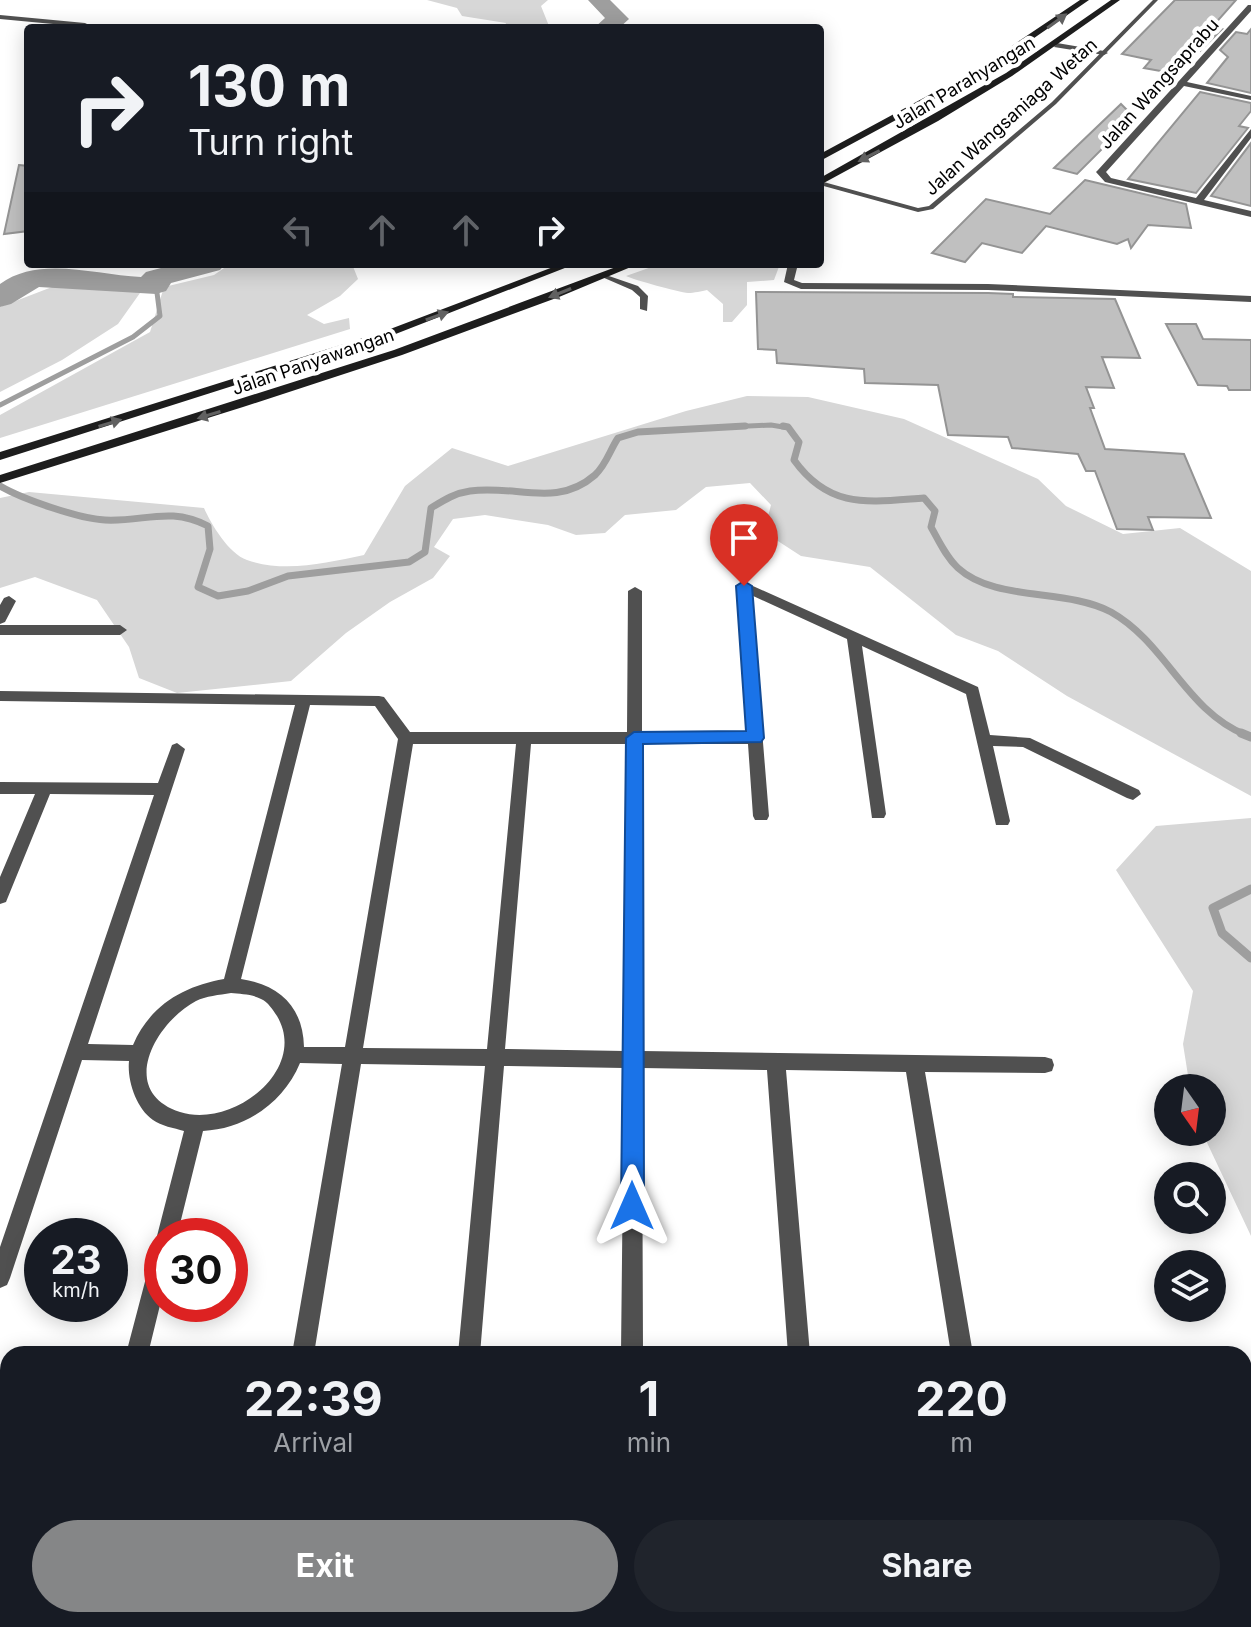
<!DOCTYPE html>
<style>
:root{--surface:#171b24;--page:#20242c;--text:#f1f3f6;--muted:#9ea1a6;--accent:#858687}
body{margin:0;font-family:Inter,sans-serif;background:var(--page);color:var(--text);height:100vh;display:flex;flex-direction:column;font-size:30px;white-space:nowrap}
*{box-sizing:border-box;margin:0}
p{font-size:26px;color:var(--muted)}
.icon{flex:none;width:44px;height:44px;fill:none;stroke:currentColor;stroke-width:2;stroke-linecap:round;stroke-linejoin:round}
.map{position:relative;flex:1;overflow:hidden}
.details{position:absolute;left:0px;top:1346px;width:1252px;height:282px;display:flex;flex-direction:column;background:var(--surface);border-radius:24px 24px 0 0;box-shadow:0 4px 20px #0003}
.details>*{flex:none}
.top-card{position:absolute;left:24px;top:24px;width:800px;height:244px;border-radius:8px;box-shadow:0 4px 20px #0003;background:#171b24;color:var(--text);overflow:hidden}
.needle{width:52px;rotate:166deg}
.buttons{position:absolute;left:1154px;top:1074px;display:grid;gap:16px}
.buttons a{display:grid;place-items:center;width:72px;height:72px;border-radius:50%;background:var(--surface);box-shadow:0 4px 20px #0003;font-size:40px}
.speed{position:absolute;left:24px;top:1218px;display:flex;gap:16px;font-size:40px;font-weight:700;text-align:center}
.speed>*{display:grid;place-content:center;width:104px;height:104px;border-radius:50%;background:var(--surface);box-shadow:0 4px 20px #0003;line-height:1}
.speed small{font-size:20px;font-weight:400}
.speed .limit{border:12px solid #d22;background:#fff;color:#111}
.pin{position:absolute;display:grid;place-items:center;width:68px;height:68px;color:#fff;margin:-82px -34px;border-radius:50% 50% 50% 0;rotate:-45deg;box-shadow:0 0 8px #0007}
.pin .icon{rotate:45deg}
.me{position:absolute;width:88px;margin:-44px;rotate:0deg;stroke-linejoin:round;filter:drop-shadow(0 0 6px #0008)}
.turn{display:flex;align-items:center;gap:28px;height:168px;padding:0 32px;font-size:36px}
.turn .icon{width:104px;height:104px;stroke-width:2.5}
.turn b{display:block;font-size:56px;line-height:68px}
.lanes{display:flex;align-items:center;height:76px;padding:0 32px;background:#0003;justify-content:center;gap:40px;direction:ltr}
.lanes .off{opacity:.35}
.eta{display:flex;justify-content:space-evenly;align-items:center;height:136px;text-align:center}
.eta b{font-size:48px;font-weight:700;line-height:56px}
.cta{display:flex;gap:16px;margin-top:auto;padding:16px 32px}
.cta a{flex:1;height:92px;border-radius:48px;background:var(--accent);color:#fff;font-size:32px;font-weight:700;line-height:92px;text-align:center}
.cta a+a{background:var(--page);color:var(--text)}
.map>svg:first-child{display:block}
.green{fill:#d7d7d7}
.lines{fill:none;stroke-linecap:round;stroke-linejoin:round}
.stream-far2{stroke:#9e9e9e;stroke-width:5}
.stream-far1{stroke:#9e9e9e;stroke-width:7}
.stream{stroke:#9e9e9e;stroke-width:9}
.river{fill:#9e9e9e;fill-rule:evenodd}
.building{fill:#c0c0c0;stroke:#949494;stroke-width:2}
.service{fill:#505050;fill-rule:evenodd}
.minor{fill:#505050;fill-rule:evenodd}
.secondary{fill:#1d1d1d;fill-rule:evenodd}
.oneway{fill:#616161}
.route{fill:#1a73e8;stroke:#114b97;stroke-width:2}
.labels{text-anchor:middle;stroke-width:8;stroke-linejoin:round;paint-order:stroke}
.far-street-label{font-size:18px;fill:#000;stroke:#fff}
</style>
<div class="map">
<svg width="1251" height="1627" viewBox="0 0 1251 1627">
<rect width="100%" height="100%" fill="#fff"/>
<path class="green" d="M427,0H548L541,6L549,26L504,28L506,23L462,16L457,8Z
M230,264H352L358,279L340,296L307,315L324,324L349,318L350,329L0,438V415L150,332L164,287L214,275Z
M660,264H780L774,280L747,282V305L732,322H723V304L707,290C702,291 694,293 688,293C679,292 634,280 626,276Z
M78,277L140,293L118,324L62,360L0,392V307Z
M747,396L808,397L904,419L1038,479L1066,506L1123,534L1180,528L1251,571V796L1067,696L998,651L956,635L870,567L801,556L764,532L771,505L750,483L706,487L676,510L625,515L605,533L576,535L548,525L485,515L453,519L434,547L450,556L433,578L390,602L346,633L291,681L177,693L139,678L129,647L97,600L35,577L0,588V498L29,492L204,508C211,524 229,554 247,560C285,573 326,563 364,555L405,486L452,448L508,466L686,411Z
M1251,818V1236L1202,1132H1212V1088H1190L1183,1044L1193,991L1116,870L1156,826Z"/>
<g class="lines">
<path class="stream-far2" d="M0,405L133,337L160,316L156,285
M707,428L771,425L789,428"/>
<path class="stream-far1" d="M783,426L788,427L799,442L794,460C830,510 869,502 924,498L935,511L931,527C939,541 946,557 958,568C995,602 1066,588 1111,612C1166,643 1186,711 1246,735
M0,486C22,499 80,519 105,520C145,522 169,506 208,526L210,549L198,587L218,596L248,591L288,576L409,562L425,552L431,508C444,500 455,493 470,491C515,484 556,509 595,475C606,465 610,450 618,438L638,432L745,426"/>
<path class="stream" d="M1241,733L1251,737
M1251,889L1213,908L1222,933L1251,958"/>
<path class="river" d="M588,0H610L629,19L619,28H594L605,18Z
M176,264H225L220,270L171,283L166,291L156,294L39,287L11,304L0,307V284C39,255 96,275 141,277L146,272Z"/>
</g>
<path class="building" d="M1175,0H1236L1212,27L1222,29L1177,74L1144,68L1151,60L1122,54Z
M1251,29V93L1207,83L1228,57L1220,50L1236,32L1247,34Z
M1200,92L1251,103V111L1239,126L1248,128L1196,193L1128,179Z
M1121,104L1134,117L1077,174L1054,168Z
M1251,143V206L1211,196Z
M19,165L28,166V231L4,234Z
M1085,180L1186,204L1191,228L1148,225L1131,248L1128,239L1117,244L1046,226L1022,253L982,243L965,262L932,253L986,199L1050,214Z
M756,292L988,293L1013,294V297L1115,299L1140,358L1102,357L1114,388L1086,387L1094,408H1090L1105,449L1184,454L1211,518L1148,517L1153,530L1117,529L1095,471H1086L1078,454L1012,448L1008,437L948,435L938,385L865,383L864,369L777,363L776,350L758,349Z
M1166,324H1196L1203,339L1251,340V390H1229L1227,386L1198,385Z"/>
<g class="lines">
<path class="service" d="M1153,0H1158L1056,104L933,209L918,212L820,185V181L918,208L929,206L1052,102Z
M602,275H606L638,286L648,296L647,311L640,309V297L632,290L602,277Z"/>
<path class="minor" d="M1248,5H1251V11L1187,82L1251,96V100L1184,86L1106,172L1111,178L1196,198L1251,129V138L1204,200L1251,211V217L1105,182L1096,172L1098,170Z
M0,15L85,23L89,25L85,27L0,19Z
M1057,43L1104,51L1108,53L1104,55L1054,47Z
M788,264H798L794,280L802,283L988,284L1251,296V302L988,290L801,289L784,282Z
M744,582L978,687L990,735L1030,738L1139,790L1141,794L1133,800L1127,798L1023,747L993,746L1010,821L1008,825H996L966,694L862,646L886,814L884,818H872L847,639L751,595L769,816L767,820H755L753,816L748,744H642V1051L1045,1057L1052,1059L1054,1065L1052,1071L1045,1073L925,1072L973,1354H951L906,1072L786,1070L810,1354H788L767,1070L642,1068L643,1354H621L624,1068L504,1066L480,1354H458L485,1066L361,1064L314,1354H292L342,1064L300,1063C284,1102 246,1129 203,1131L177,1236H162V1244L157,1236L184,1131C174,1128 161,1126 153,1120C136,1108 127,1080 129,1061L82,1060L10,1278L7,1285L0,1288V1247L154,795L50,794L8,897L6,902L0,904V877L35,794H0V782L158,783L172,745L177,743L185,749L88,1044L133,1045C150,1005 184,986 224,979L295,705L0,701V691L379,696L384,697L410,732H627L628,591L635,587L642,591V732H747L737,586ZM310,705L375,706L398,739L345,1047H304C303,1007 280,985 241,979ZM413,744H516L487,1049L363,1048ZM531,744H627L624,1051L505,1049ZM231,993C240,994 252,994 261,999C268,1002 273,1010 277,1016C309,1070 232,1129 180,1112C117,1091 155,1023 196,1001C206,996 219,995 231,993Z
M9,596L16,601L5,622L0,624V605L4,598Z
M0,625H120L127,630L120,635H0Z
M162,1245V1297L148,1354H126L152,1255L155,1248Z
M8,1613V1620H30L27,1627H0Z
M808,1620H832V1627H808Z
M995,1620H1019L1020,1627H996Z"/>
<path class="secondary" d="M1080,0H1089L985,72L820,161V154L979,68Z
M1111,0H1120L1012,76L938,121L820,185V178L1006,73Z
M561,264H575L393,335L0,460V452L385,331Z
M624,264H638L559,297L402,355L243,407L0,483V475L394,350Z"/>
</g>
<defs><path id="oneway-solid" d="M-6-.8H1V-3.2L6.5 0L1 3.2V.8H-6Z" transform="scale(2)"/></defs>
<g class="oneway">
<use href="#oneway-solid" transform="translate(1057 21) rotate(-36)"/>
<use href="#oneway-solid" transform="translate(869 156) rotate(153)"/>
<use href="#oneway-solid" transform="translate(560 293) rotate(158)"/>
<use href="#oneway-solid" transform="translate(437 316) rotate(-20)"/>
<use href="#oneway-solid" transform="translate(209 415) rotate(163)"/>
<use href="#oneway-solid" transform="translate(110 423) rotate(-17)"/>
</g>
<path class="route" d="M744,581L752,586L764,738L761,742L643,744L644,1206L640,1214L632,1217L624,1214L621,1206L626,738L634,732L746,731L736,586Z"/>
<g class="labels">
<g class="far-street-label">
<text transform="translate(964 83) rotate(-31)" y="6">Jalan Parahyangan</text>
<text transform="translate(1159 84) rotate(-48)" y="6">Jalan Wangsaprabu</text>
<text transform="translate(1011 117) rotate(-42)" y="6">Jalan Wangsaniaga Wetan</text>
<text transform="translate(313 362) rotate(-19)" y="6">Jalan Panyawangan</text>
</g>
</g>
</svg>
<div class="buttons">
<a><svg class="needle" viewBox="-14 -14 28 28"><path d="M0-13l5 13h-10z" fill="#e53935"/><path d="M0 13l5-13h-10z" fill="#9ea1a6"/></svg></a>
<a><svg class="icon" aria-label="search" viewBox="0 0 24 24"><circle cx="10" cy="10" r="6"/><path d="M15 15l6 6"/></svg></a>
<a><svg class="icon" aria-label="layers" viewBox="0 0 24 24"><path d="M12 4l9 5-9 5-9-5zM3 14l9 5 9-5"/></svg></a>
</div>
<div class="speed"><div>23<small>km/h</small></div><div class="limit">30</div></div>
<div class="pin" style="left:744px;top:586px;background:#d93025"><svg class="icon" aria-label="arrive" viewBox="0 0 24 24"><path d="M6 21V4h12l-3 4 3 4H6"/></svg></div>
<svg class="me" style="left:632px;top:1206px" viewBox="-20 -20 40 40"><path d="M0-17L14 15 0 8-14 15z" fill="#1a73e8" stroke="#fff" stroke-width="4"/></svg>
<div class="top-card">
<div class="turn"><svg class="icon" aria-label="right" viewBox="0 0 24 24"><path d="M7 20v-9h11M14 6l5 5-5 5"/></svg><div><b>130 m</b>Turn right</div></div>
<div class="lanes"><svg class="icon off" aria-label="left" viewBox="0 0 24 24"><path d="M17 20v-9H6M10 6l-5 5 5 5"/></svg><svg class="icon off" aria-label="ahead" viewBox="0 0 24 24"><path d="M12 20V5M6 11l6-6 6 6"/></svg><svg class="icon off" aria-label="ahead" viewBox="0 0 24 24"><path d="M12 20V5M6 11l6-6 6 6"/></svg><svg class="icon" aria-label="right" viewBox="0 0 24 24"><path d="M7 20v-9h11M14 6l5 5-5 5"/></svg></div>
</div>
<section class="details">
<div class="eta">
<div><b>22:39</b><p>Arrival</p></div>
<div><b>1</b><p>min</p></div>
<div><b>220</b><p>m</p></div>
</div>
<div class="cta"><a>Exit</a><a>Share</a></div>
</section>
</div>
